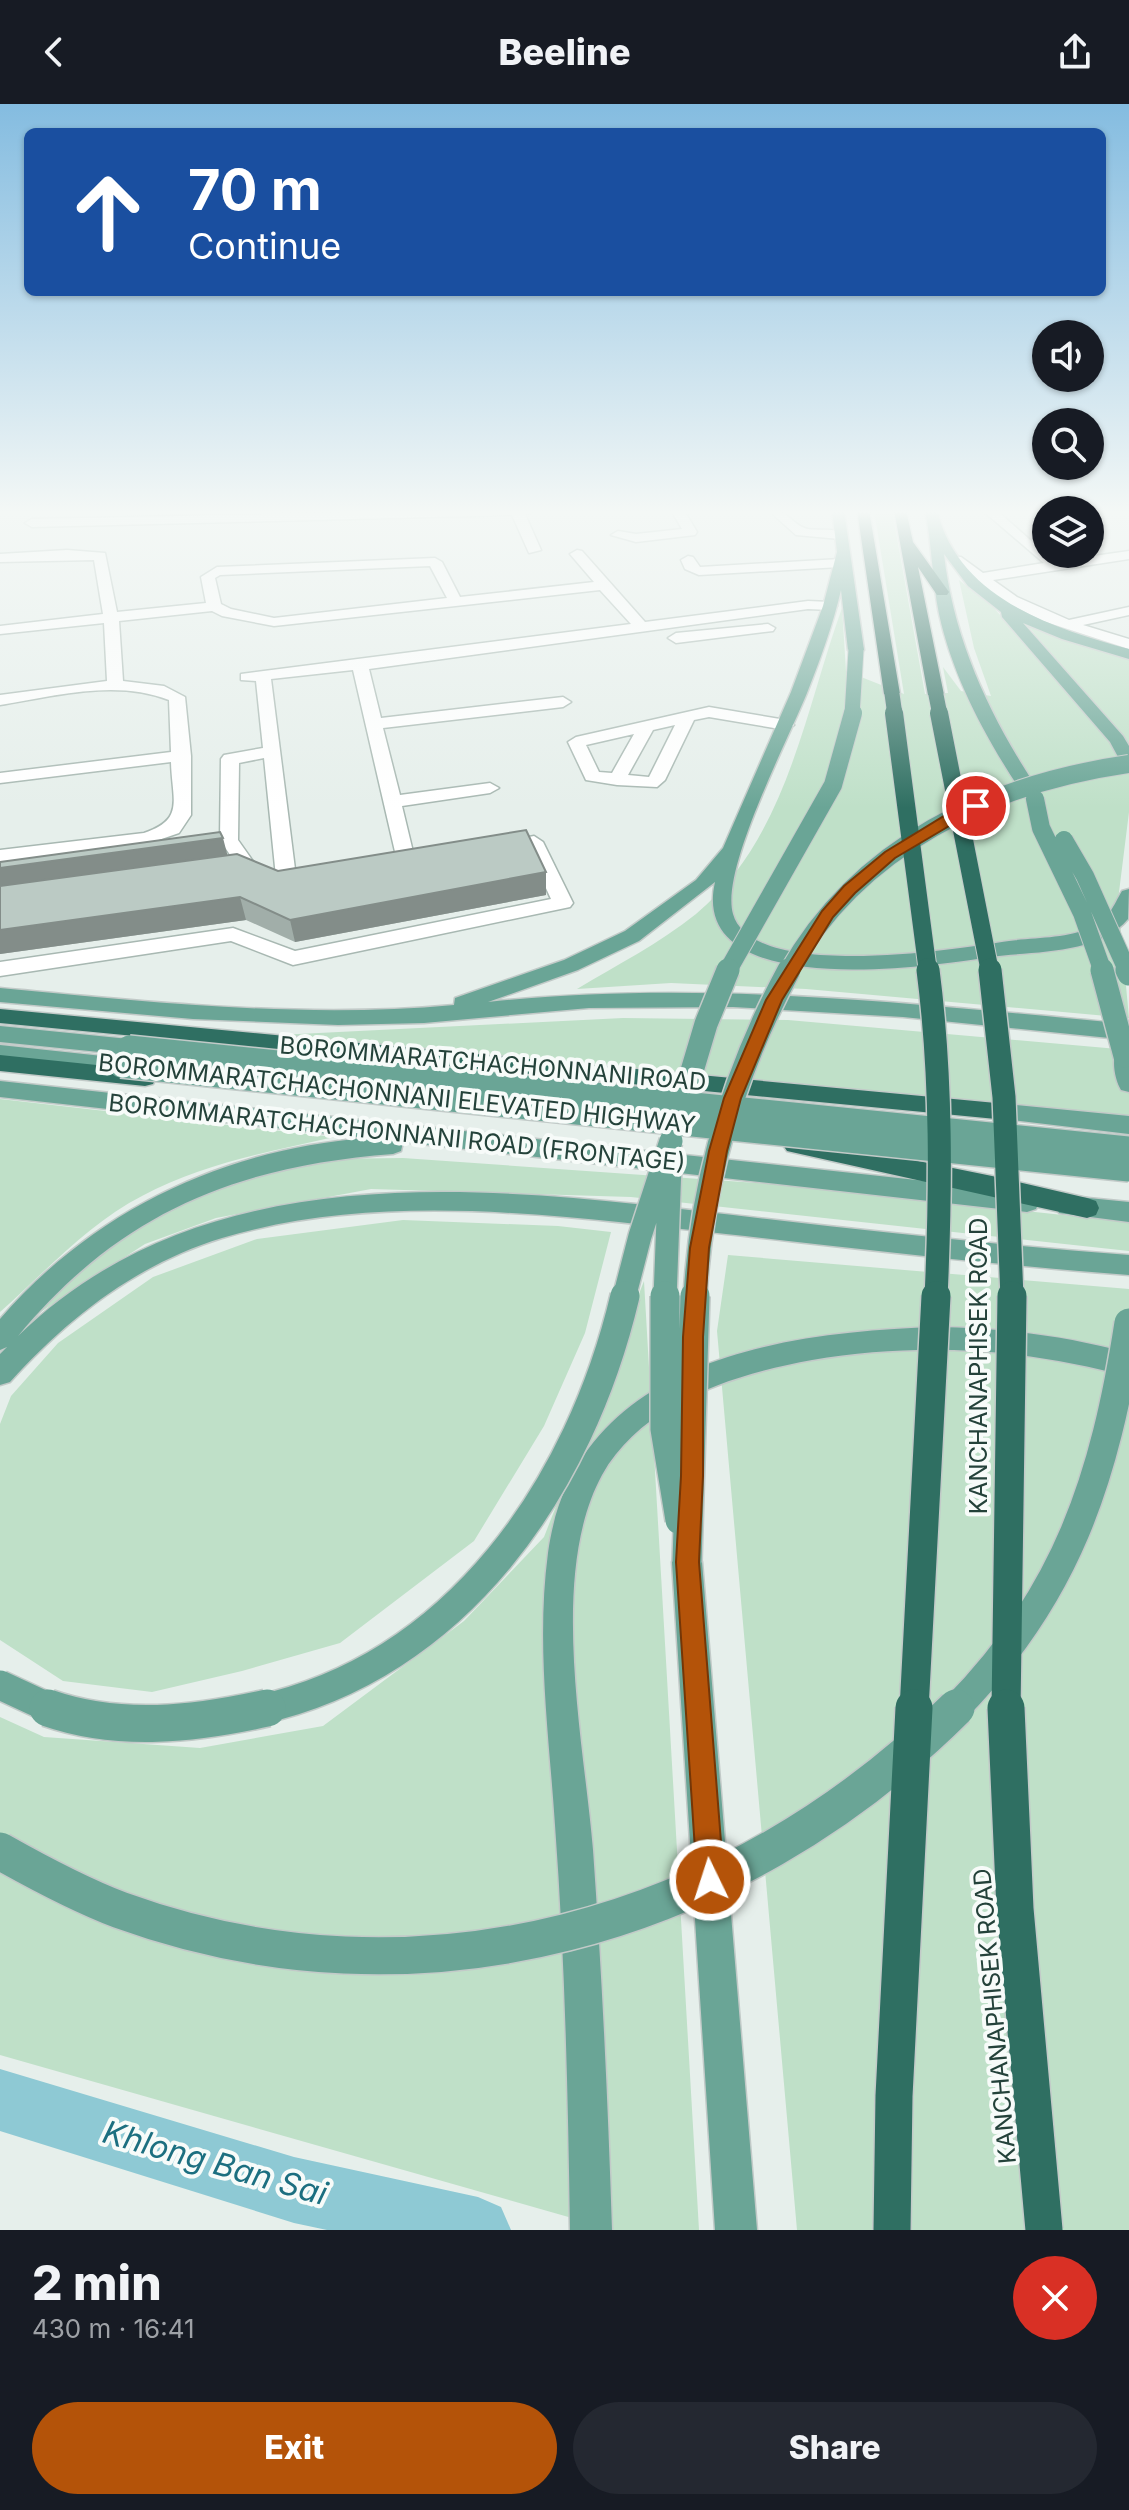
<!DOCTYPE html>
<meta charset="utf-8">
<style>
:root{--surface:#171b24;--page:#242831;--text:#f1f3f6;--muted:#9ea1a6;--accent:#b45309}
body{margin:0;font-family:Inter,sans-serif;background:var(--page);color:var(--text);height:100vh;display:flex;flex-direction:column;font-size:30px;white-space:nowrap}
*{box-sizing:border-box;margin:0}
p{font-size:26px;color:var(--muted)}
.icon{flex:none;width:44px;height:44px;fill:none;stroke:currentColor;stroke-width:2;stroke-linecap:round;stroke-linejoin:round}
.map{position:relative;height:2126px;overflow:hidden}
.panel{display:flex;flex-direction:column;background:var(--surface);flex:1}
.panel>*{flex:none}
.guide{position:absolute;left:24px;top:24px;width:1082px;height:168px;border-radius:12px;box-shadow:0 2px 6px #0004;background:#1a4fa0;color:#fff;overflow:hidden}
.controls{position:absolute;left:1032px;top:216px;display:grid;gap:16px}
.controls a{display:grid;place-items:center;width:72px;height:72px;border-radius:50%;background:var(--surface);box-shadow:0 2px 6px #0004;font-size:40px}
.pin{position:absolute;display:grid;place-items:center;width:68px;height:68px;color:#fff;margin:-34px;border:4px solid #fff;border-radius:50%;box-shadow:0 2px 8px #0007}
.me{position:absolute;width:88px;margin:-44px;rotate:356deg;stroke-linejoin:round;filter:drop-shadow(0 0 6px #0008)}
.turn{display:flex;align-items:center;gap:28px;height:168px;padding:0 32px;font-size:36px}
.turn .icon{width:104px;height:104px;stroke-width:2.5}
.turn b{display:block;font-size:56px;line-height:68px}
.round{display:grid;place-items:center;flex:none;width:84px;height:84px;border-radius:42px;background:var(--page)}
.overview{display:flex;align-items:center;justify-content:space-between;height:136px;padding:0 32px}
h1{font-size:48px;font-weight:800;line-height:60px}
.action{display:flex;gap:16px;margin-top:auto;padding:16px 32px}
.action a{flex:1;height:92px;border-radius:48px;background:var(--accent);color:#fff;font-size:32px;font-weight:800;line-height:92px;text-align:center}
.action a+a{background:var(--page);color:var(--text)}
header{display:flex;justify-content:space-between;align-items:center;height:104px;padding:0 32px;background:var(--surface);font-size:36px;font-weight:800}
.map>svg:first-child{display:block}
.green{fill:#bfe0c8}
.lines{fill:none;stroke-linecap:round;stroke-linejoin:round}
.river{fill:#8ec9d4;fill-rule:evenodd}
.minor-casing{stroke:#a8b8b2;stroke-width:3}
.major-casing{stroke:#c2cac8;stroke-width:3}
.highway-casing{stroke:#c2cac8;stroke-width:3}
.minor{fill:#fff;fill-rule:evenodd}
.major{fill:#6aa596;fill-rule:evenodd}
.highway{fill:#2f6f62;fill-rule:evenodd}
.major-bridge-far4-casing{stroke:#c2cac8;stroke-width:17;stroke-linecap:butt}
.major-bridge-far3-casing{stroke:#c2cac8;stroke-width:20;stroke-linecap:butt}
.major-bridge-far2-casing{stroke:#c2cac8;stroke-width:26;stroke-linecap:butt}
.major-bridge-far1-casing{stroke:#c2cac8;stroke-width:32;stroke-linecap:butt}
.major-bridge-casing{stroke:#c2cac8;stroke-width:40;stroke-linecap:butt}
.highway-bridge-far4-casing{stroke:#c2cac8;stroke-width:17;stroke-linecap:butt}
.highway-bridge-far3-casing{stroke:#c2cac8;stroke-width:20;stroke-linecap:butt}
.highway-bridge-far2-casing{stroke:#c2cac8;stroke-width:26;stroke-linecap:butt}
.highway-bridge-far1-casing{stroke:#c2cac8;stroke-width:32;stroke-linecap:butt}
.highway-bridge-casing{stroke:#c2cac8;stroke-width:40;stroke-linecap:butt}
.major-bridge-far4{stroke:#6aa596;stroke-width:15}
.major-bridge-far3{stroke:#6aa596;stroke-width:18}
.major-bridge-far2{stroke:#6aa596;stroke-width:23}
.major-bridge-far1{stroke:#6aa596;stroke-width:29}
.major-bridge{stroke:#6aa596;stroke-width:37}
.highway-bridge-far4{stroke:#2f6f62;stroke-width:15}
.highway-bridge-far3{stroke:#2f6f62;stroke-width:18}
.highway-bridge-far2{stroke:#2f6f62;stroke-width:23}
.highway-bridge-far1{stroke:#2f6f62;stroke-width:29}
.highway-bridge{stroke:#2f6f62;stroke-width:37}
.wall{fill:#a1aea9}
.shaded-wall{fill:#838d89}
.building{fill:#bbcac4;stroke:#838d89;stroke-width:2}
.route{fill:#b45309;stroke:#753606;stroke-width:2}
.labels{text-anchor:middle;stroke-width:8;stroke-linejoin:round;paint-order:stroke}
.street-label{font-size:24px;fill:#24423a;stroke:#f7fbf9}
.near-water-label{font-size:32px;font-style:italic;fill:#1c6f80;stroke:#f7fbf9}
</style>
<header><svg class="icon" aria-label="back" viewBox="0 0 24 24"><path d="M15 5l-7 7 7 7"/></svg>Beeline<svg class="icon" aria-label="share" viewBox="0 0 24 24"><path d="M12 15V3M7 8l5-5 5 5M5 13v7h14v-7"/></svg></header>
<div class="map">
<svg width="1129" height="2126" viewBox="0 0 1129 2126">
<rect width="100%" height="100%" fill="#e6efeb"/>
<path class="green" d="M874,406H892L925,590L948,589L943,563L961,587L991,592L974,544L959,476L994,504L1118,647L1129,669V708L1118,796L1129,914L806,885L671,879L577,885C617,861 660,839 696,810C787,734 804,609 842,504L846,567L904,590Z
M1027,521L1129,551V640Z
M623,914L788,916L1129,946V1019L258,932Z
M0,995L334,1033C268,1048 202,1060 142,1092C89,1119 44,1169 0,1208Z
M403,1054L771,1080L1129,1118V1147L631,1093L371,1085L216,1114L145,1140L36,1211L91,1154L151,1112L222,1078L319,1055Z
M403,1116L558,1122L611,1128L585,1229L544,1322L474,1437L340,1539L242,1567L152,1588L63,1577L0,1536V1320L11,1292L58,1239L153,1173L257,1135Z
M728,1151L1129,1185V2126H797L717,1227Z
M644,1177L699,2126H614L0,1951V1613L44,1633L200,1644L323,1622L464,1517L544,1433Z"/>
<g class="lines">
<path class="river" d="M0,1965L294,2053L478,2093L501,2103L511,2126H327L294,2119L0,2027Z"/>
<g class="minor-casing">
<path id="minor" d="M470,406H539L525,410L541,446L529,449L512,411L32,423L25,419L32,415Z
M671,406H684L697,428L695,431L636,438L611,431L618,427L636,430L682,425Z
M768,406C790,406 791,421 808,425C821,427 836,423 847,431L840,435L796,431Z
M982,406H996L1046,450L1059,457L1129,447V455L993,476L1017,493L1069,516L1129,503V511L1083,521L1129,535V545L1043,517L1007,499L951,459V453H961L983,469L1044,459Z
M67,446L105,449L117,508L206,499L201,473L217,463L435,454L442,458L460,493L594,478L570,450L577,446L582,447L645,518L808,497L830,498L837,502L830,506L808,505L369,565L381,614L563,593L571,598L563,603L383,624L400,691L490,679L499,684L490,689L402,702L414,752L405,758L396,752L353,566L271,575L296,773L286,779L276,773L264,654L239,659L238,736L257,763L255,767H241L220,736L221,655L224,651L263,644L256,577L241,576V570L631,520L600,486L274,522L222,512L212,507L119,517L123,577L164,582L185,593L191,652V711L179,729L147,740L0,758V746L144,729C185,715 172,697 171,658L0,679V669L171,648L169,596C116,575 55,592 0,601V591L107,577L104,519L0,530V522L103,510L94,456L0,458V450ZM430,462L447,494L274,514L231,505L221,500L215,474L220,471Z
M688,452L693,453L700,463L840,455L847,459L840,463L699,471L685,465L681,456Z
M768,520L775,524L773,527L676,539L668,534L676,529Z
M709,603L786,616L794,621L786,626L709,613L694,616L665,676L657,683L617,681L586,676L568,638L576,633ZM675,621L649,673L628,671L653,626ZM634,630L612,669L599,668L586,641Z
M534,732L543,738L573,799L570,803L293,861L231,837L0,872V858L233,824L295,847L551,795L528,745L499,750L490,744L492,740Z"/>
</g>
<g class="major-casing">
<path id="major" d="M832,406H844L864,546L856,551L848,546L841,486C833,521 820,556 807,589C788,636 720,766 733,810C752,878 958,845 1009,837C1036,833 1067,835 1092,823C1110,814 1113,802 1122,787L1129,785L1128,815C1098,851 1033,847 990,853C927,863 688,898 715,778L639,837L578,866L488,898C702,875 915,900 1129,920V936L903,913L733,903L589,904L424,919L338,921L193,915L0,898V884C150,898 303,915 454,901L455,894L564,856L625,827L696,776L723,744L791,588L823,502L837,448Z
M925,406H937C958,494 1052,524 1129,545V555L1062,535L1023,519L1123,632L1129,642V663L1123,662L1110,638L1002,513L1001,508L968,482L944,450C954,541 994,620 1044,695L1035,700L1029,699C990,642 954,578 939,510C932,476 932,440 925,406Z
M0,922L129,935L137,938L140,943L137,948L129,951L0,938Z
M0,941L121,954L129,956L132,962L129,968L121,970L0,957Z
M1125,944L1129,945V988L1121,986C1115,976 1111,956 1117,946Z
M0,977L1027,1088L1036,1091L1039,1098L1036,1105L1027,1108L403,1038L401,1047L393,1050C236,1062 120,1109 18,1232C216,1039 518,1086 767,1115C888,1129 1008,1142 1129,1151V1171C994,1161 861,1145 726,1130C565,1112 381,1086 222,1134C137,1160 69,1213 10,1278L0,1281V1250L7,1243L0,1246V1215C94,1106 224,1045 367,1034L0,993Z
M996,999L1129,1012V1030L988,1013L984,1007L988,1001Z
M1068,1092L1129,1098V1118L1059,1109L1056,1102L1059,1095Z
M937,1223C1003,1224 1065,1232 1129,1249V1273C1026,1244 918,1238 812,1256C736,1270 643,1298 602,1371C548,1470 584,1638 593,1746C602,1873 608,1999 612,2126H570C568,1991 565,1856 555,1721C549,1630 536,1540 548,1449C574,1257 779,1228 937,1223Z
M687,1443L698,1447L702,1458L757,2126H715L672,1458L676,1447Z"/>
</g>
<g class="highway-casing">
<path id="highway" d="M857,406H869L900,590L892,595L884,590Z
M894,406H906L913,438L949,488L947,491H937L918,463L944,591L936,596L928,591Z
M0,905L996,999L1004,1001L1008,1007L1004,1013L996,1015L0,919Z
M0,951L145,966L153,968L156,974L153,980L145,982L0,967Z
M795,1032L992,1072L1087,1094L1096,1097L1099,1104L1096,1111L1087,1114L787,1047L783,1041L787,1035Z"/>
</g>
<use href="#minor" class="minor"/>
<use href="#major" class="major"/>
<use href="#highway" class="highway"/>
<g class="major-bridge-far4-casing">
<path id="major-bridge-far4" d="M852,611L856,546"/>
</g>
<g class="major-bridge-far3-casing">
<path id="major-bridge-far3" d="M1035,695L1041,724L1082,809L1103,868
M1064,736L1085,772L1128,868
M727,868L833,681L853,609
M788,868C859,741 990,680 1129,660"/>
</g>
<g class="major-bridge-far2-casing">
<path id="major-bridge-far2" d="M1102,866L1125,952
M1127,866L1129,870
M129,943L1129,1044
M121,962L1129,1066
M678,1014L706,920L728,866
M624,1194L640,1132L671,1037
M665,1194L670,1062
M695,1194C701,1078 734,968 789,866"/>
</g>
<g class="major-bridge-far1-casing">
<path id="major-bridge-far1" d="M665,1192V1325L680,1416
M687,1458L695,1192
M0,1581L54,1606
M258,1606C458,1562 580,1382 625,1192
M954,1606C1067,1492 1105,1374 1129,1219"/>
</g>
<g class="major-bridge-casing">
<path id="major-bridge" d="M48,1604C120,1629 195,1620 267,1604
M0,1747C39,1769 78,1790 120,1806C417,1914 734,1825 956,1604"/>
</g>
<g class="highway-bridge-far4-casing">
<path id="highway-bridge-far4" d="M892,590L895,611
M936,591L940,611"/>
</g>
<g class="highway-bridge-far3-casing">
<path id="highway-bridge-far3" d="M894,609L928,868
M939,609L990,868"/>
</g>
<g class="highway-bridge-far2-casing">
<path id="highway-bridge-far2" d="M928,866C942,974 941,1085 936,1194
M990,866L1004,993L1012,1194"/>
</g>
<g class="highway-bridge-far1-casing">
<path id="highway-bridge-far1" d="M914,1606L936,1192
M1006,1606L1012,1192"/>
</g>
<g class="highway-bridge-casing">
<path id="highway-bridge" d="M1006,1604L1015,1805L1044,2126
M892,2126L894,1992L914,1604"/>
</g>
<use href="#major-bridge-far4" class="major-bridge-far4"/>
<use href="#major-bridge-far3" class="major-bridge-far3"/>
<use href="#major-bridge-far2" class="major-bridge-far2"/>
<use href="#major-bridge-far1" class="major-bridge-far1"/>
<use href="#major-bridge" class="major-bridge"/>
<use href="#highway-bridge-far4" class="highway-bridge-far4"/>
<use href="#highway-bridge-far3" class="highway-bridge-far3"/>
<use href="#highway-bridge-far2" class="highway-bridge-far2"/>
<use href="#highway-bridge-far1" class="highway-bridge-far1"/>
<use href="#highway-bridge" class="highway-bridge"/>
</g>
<path class="wall" d="M228,751L278,767L546,791L295,838L246,816L0,850V758Z"/>
<path class="shaded-wall" d="M223,734L229,757L0,788V764Z
M546,768V791L295,838L290,816Z
M240,793L246,816L0,850V826Z"/>
<path class="building" d="M526,726L546,768L290,816L240,793L0,826V782L237,750L278,767Z
M220,728L223,734L0,764V758Z"/>
<linearGradient id="sky" x2="0" y2="1"><stop stop-color="#84bce0"/><stop offset="0.58" stop-color="#f4f8f6"/><stop offset="1" stop-color="#f4f8f6" stop-opacity="0"/></linearGradient>
<rect width="1129" height="704" fill="url(#sky)"/>
<path class="route" d="M971,699L983,702L895,754L855,789L833,813L782,896L741,994L727,1047L709,1144L703,1233V1372L699,1458L724,1776L720,1785L710,1789L701,1785L697,1776L676,1458L681,1372L683,1233L690,1144L709,1047L724,994L766,896L822,807L844,782L885,748L944,712Z"/>
<g class="labels">
<g class="street-label">
<text transform="translate(493 960) rotate(5)" y="8">BOROMMARATCHACHONNANI ROAD</text>
<text transform="translate(397 990) rotate(6)" y="8">BOROMMARATCHACHONNANI ELEVATED HIGHWAY</text>
<text transform="translate(397 1029) rotate(6)" y="8">BOROMMARATCHACHONNANI ROAD (FRONTAGE)</text>
<text transform="translate(979 1262) rotate(-90)" y="8">KANCHANAPHISEK ROAD</text>
<text transform="translate(995 1912) rotate(-95)" y="8">KANCHANAPHISEK ROAD</text>
</g>
<g class="near-water-label">
<text transform="translate(215 2059) rotate(16)" y="11">Khlong Ban Sai</text>
</g>
</g>
</svg>
<div class="controls">
<a><svg class="icon" aria-label="sound" viewBox="0 0 24 24"><path d="M4 9h4l5-4v14l-5-4H4zM17 9q2 3 0 6"/></svg></a>
<a><svg class="icon" aria-label="search" viewBox="0 0 24 24"><circle cx="10" cy="10" r="6"/><path d="M15 15l6 6"/></svg></a>
<a><svg class="icon" aria-label="layers" viewBox="0 0 24 24"><path d="M12 4l9 5-9 5-9-5zM3 14l9 5 9-5"/></svg></a>
</div>
<div class="pin" style="left:976px;top:702px;background:#d93025"><svg class="icon" aria-label="arrive" viewBox="0 0 24 24"><path d="M6 21V4h12l-3 4 3 4H6"/></svg></div>
<svg class="me" style="left:710px;top:1776px" viewBox="-20 -20 40 40"><circle r="17" fill="#b45309" stroke="#fff" stroke-width="3"/><path d="M0-11L8 9 0 5-8 9z" fill="#fff"/></svg>
<div class="guide">
<div class="turn"><svg class="icon" aria-label="ahead" viewBox="0 0 24 24"><path d="M12 20V5M6 11l6-6 6 6"/></svg><div><b>70 m</b>Continue</div></div>
</div>
</div>
<section class="panel">
<div class="overview"><div><h1>2 min</h1><p>430 m · 16:41</p></div><a class="round" style="background:#d93025;color:#fff"><svg class="icon" aria-label="close" viewBox="0 0 24 24"><path d="M6 6l12 12M18 6L6 18"/></svg></a></div>
<div class="action"><a>Exit</a><a>Share</a></div>
</section>
